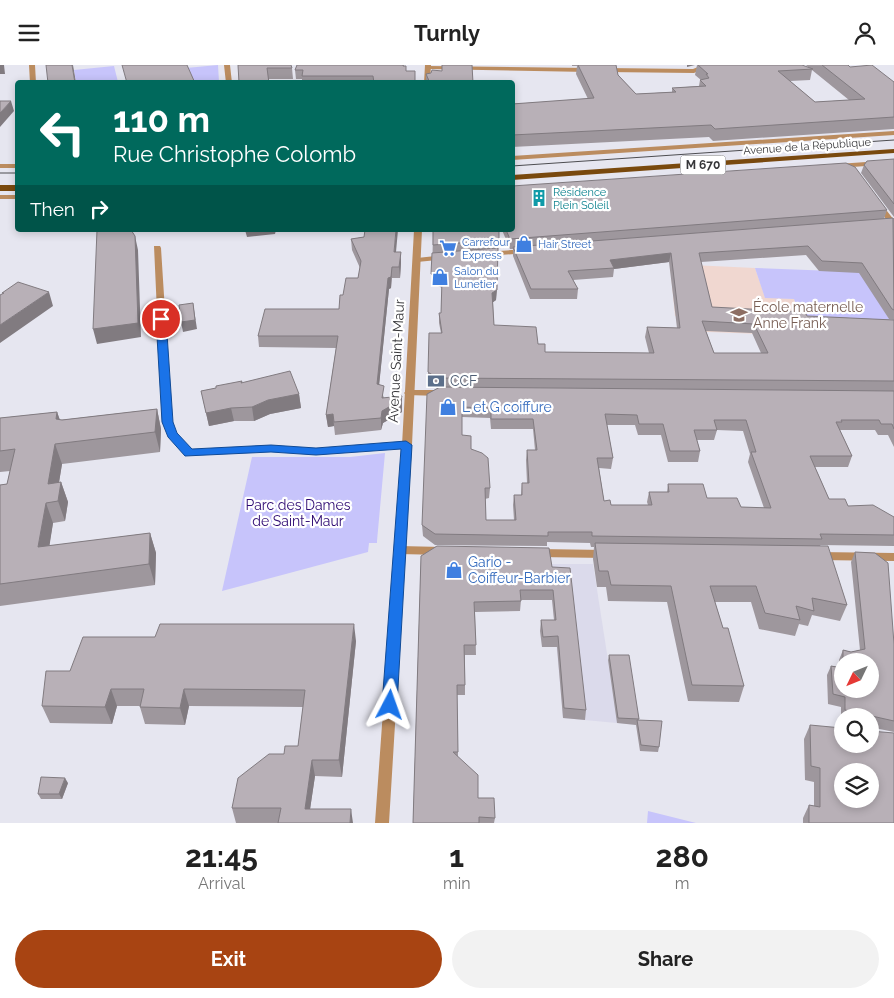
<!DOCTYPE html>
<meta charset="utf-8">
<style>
:root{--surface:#fff;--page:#f2f2f2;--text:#222;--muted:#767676;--accent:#a84412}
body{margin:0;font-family:Raleway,sans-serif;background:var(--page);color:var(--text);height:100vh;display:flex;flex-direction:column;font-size:19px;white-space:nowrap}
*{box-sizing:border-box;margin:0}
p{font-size:16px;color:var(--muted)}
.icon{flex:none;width:28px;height:28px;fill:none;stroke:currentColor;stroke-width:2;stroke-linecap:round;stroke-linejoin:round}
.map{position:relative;height:758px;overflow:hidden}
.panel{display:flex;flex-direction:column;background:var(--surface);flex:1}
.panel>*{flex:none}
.guide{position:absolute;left:15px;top:15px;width:500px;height:152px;border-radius:5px;box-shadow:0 2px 8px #0003;background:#00695c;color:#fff;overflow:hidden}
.needle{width:32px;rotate:227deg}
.fabs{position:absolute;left:834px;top:588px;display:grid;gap:10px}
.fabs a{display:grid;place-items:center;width:45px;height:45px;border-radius:50%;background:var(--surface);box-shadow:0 2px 8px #0003;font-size:25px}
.pin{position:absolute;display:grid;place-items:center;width:42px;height:42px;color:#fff;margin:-21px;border:2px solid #fff;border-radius:50%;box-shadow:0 1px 5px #0007}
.me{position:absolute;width:55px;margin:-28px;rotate:4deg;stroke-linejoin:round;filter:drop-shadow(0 0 4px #0008)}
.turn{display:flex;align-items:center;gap:18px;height:105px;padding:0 15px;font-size:22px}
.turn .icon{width:65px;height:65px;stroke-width:2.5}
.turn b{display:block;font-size:35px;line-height:42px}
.then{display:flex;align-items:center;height:48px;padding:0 15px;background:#0003;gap:10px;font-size:19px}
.eta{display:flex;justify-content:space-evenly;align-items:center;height:85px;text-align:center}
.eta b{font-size:30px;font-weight:700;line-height:35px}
.primary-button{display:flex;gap:10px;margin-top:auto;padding:10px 15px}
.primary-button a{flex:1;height:58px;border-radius:30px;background:var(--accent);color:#fff;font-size:20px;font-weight:700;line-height:58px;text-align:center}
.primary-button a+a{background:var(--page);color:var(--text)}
header{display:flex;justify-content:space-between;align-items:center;height:65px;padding:0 15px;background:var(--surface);font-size:22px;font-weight:700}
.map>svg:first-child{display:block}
.built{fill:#dbdaeb}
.education{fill:#f0d7d0}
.green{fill:#c7c4fb}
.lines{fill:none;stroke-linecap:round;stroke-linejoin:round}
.minor{fill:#bb8c5f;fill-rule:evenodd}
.tertiary{fill:#bb8c5f;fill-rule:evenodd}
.primary{fill:#79490e;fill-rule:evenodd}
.tram{stroke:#4d4d51;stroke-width:1}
.wall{fill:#9e979d;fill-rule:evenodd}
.shaded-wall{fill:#817b80}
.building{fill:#b8b0b7;stroke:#817b80;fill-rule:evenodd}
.route{fill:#1a73e8;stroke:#114b97}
.labels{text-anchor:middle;stroke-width:4.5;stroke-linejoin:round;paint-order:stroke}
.far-street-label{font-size:11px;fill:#363639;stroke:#fff}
.far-culture-label{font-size:11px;fill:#0d838f;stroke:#fff;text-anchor:start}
.far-shop-label{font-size:11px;fill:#366cbe;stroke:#fff;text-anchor:start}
.shield{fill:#fff;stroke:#727274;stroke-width:1}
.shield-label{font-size:12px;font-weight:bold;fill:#363639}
.education-label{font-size:14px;fill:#785e54;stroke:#fff;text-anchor:start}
.street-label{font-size:14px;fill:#363639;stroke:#fff}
.service-label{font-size:14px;fill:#4e5e75;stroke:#fff;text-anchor:start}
.shop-label{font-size:14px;fill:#366cbe;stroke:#fff;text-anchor:start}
.park-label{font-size:14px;fill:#2e0a72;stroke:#fff}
</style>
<header><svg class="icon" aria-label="menu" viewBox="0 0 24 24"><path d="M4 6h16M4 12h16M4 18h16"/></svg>Turnly<svg class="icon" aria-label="person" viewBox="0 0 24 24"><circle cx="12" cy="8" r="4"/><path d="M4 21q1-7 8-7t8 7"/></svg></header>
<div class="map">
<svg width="894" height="758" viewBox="0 0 894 758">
<rect width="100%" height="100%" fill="#e6e6f0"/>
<path class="built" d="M549,499H593L608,595L638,660L563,653Z"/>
<path class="education" d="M670,199L755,203L765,232L794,234L799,248L760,269L683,266L680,252L675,251Z"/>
<path class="green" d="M218,0L219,17H192L186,3Z
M114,1L118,17H76L74,5Z
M755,203L860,207L891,257L814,255L799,248L794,234L765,233Z
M385,388L377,476V478H369L368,487L222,526L252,392H350Z
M648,746L696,758H647Z"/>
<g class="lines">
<path class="minor" d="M29,0H35L36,18H30Z
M224,0H230L232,18H226Z
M703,0H711L694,8L605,7L602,5L605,3L693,4Z
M428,1L588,3L591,5L588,7L426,4L425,3Z
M876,137H880L894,155V162H891L876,139Z
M154,181H160L161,183L172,357L176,368L192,385L271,380L316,384L407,377L411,378L412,380L411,382L316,390L271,386L185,390L169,371L162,357Z
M525,184L529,186L528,188L485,191L481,189L485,187Z
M445,190H448V194L417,197L413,195L417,193Z
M409,325H441L446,328L441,331L406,330L404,328L406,326Z
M399,481L443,482L447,483L449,486L447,489L443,490L399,489L395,488L393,485L395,482Z
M538,484L606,485L610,486L612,489L610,492L606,493L538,492L534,491L532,488L534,485Z
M818,487L894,488V496L818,495L814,494L812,491L814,488Z"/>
<path class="tertiary" d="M425,0H431L430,18H424Z
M894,66V70L512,95V91Z
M894,95V99L838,103L835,101L838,99Z
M0,99H18V103H0Z
M0,130H18V134H0Z
M414,165H422L412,380L389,758H375L402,380Z"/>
<path class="primary" d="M894,84V88L512,115V110Z
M0,120H18V126H0Z"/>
<path class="tram" d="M512,101L894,75
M0,108H18"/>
</g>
<path class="wall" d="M238,0L292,3L293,14H269Z
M297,0H404V1H406V6H415V18H302V14H296L295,5Z
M572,0H616L618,10L636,29L672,27V23L699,21L700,15H701L695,10L697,0H802L809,3L806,0H848L850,2L894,17V64L713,76L709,72L512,82V39L588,34L576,9L577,1H572ZM812,5L849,35L815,37L790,16L810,15Z
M426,9L473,18H426Z
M894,94V152L861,108L864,100Z
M887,145L884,154L894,153V255L889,254L859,208L819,206L806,190L701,197L712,242L807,251L894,255V382L888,370H878L875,365H840L852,391L848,402H815L829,434L848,441L894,452V481L820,480L847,540L840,556L812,550L808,561L799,559L795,571L759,564L751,537H715L723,563L744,621L739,637L688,636L667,537L608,536L606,522H597L593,494L594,482H591L590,478L547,477V481L435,480L423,471L422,460L437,323L428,317V307L441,268L439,258V248H441L442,223L432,218L433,165H499L496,235L493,237L494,260L538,279L545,287L649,288L645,272L647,262L677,263L669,197L614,204L613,212L573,215L578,224L577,234H530L513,191V184H510L502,165ZM706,266L752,268L761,288H714ZM462,352L490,353L491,364H533L535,385H527L526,395L527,418H522L521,430H514L513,440L514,455H486L485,434L489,433L490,423L471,384L462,370ZM607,360H635L638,370H661L668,397H698L700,386L697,375H714L717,365L743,366L750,389L748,397L764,443L741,442L707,433L668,419L667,427H649L647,437L648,440H611L604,436L599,403L611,404L613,393Z
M364,172L396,187H401V198L400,213H392L391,223L389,224L379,319L384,333L402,343V347L383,358L381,365L335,370L334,361L328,362L326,350L336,283L259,282L258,271L339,244L343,230L358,213L360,203L352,185L351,174Z
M242,316V318L299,329L301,343L270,349L254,356H234L209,361L201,326L216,323Z
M157,344L161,364L160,387L62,399L59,417H61L68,437L65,456L53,458L49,481L150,468L156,488L155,520L0,541V420L7,419L10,406L0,407V353L57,347L60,355Z
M855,487L894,579V667L870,662V651H842V655H841V642L828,639L827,610L831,601L839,602V595L843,585L851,587L860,585L851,497ZM842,596H870L842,624Z
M421,491L552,502L586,645L585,655L563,653L557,582H542L540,566L541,555H554L552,535H521L520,546L475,547L476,590H465V630H457L458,692L478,733L495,753L494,758H413Z
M356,576L342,712L315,711L310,744L353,758H236L232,743L284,689L298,681L303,642L189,641L185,660L145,659L140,642V641H117L112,659L50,658L42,641L70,606Z
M609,590L639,655L659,682L658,687L640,686L636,660L617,658L608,595Z
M810,660L894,758H803V753L809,740L814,741V717L805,715L804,674Z
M68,718L62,734H41L38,729Z"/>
<path class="shaded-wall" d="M0,0H4L5,9H0Z
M72,0H73L76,18H75Z
M687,0H695L687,2Z
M11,36L14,46L0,62V48Z
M245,165H276L275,169L247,172Z
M396,165H398L395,198L394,187Z
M135,171L138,185L141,272L97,279L93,264Z
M401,187V198L400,213L399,202Z
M671,188L669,197L614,204L610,195Z
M392,202L391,223L389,224L378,331L377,319L388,213Z
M497,225L496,235L492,238V228Z
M49,227L53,241L0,278V260Z
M193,238L197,264L183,267L181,257Z
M299,329L301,343L270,349L254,356L252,342L268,335Z
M402,331V347L383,358L381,365V353L382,346Z
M231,343L234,356L209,361L206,348Z
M157,344L161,364L160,387L155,367Z
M57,347L64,367L56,354Z
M333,349L334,361L328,362L326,350Z
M55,379L62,399L56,436L48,419Z
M61,417L68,437L65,456L58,436Z
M46,438L53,458L46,503L38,482Z
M150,468L156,488L155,520L149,499Z
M354,559L356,576L342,712L339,695Z
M111,624L117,641L112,659L105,642Z
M184,624L189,641L185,660L180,643Z
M312,695L315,711L308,758L305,744Z
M65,713L68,718L62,734L59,729Z
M351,744L353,758H350Z"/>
<path class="building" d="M46,0H72L75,18H48Z
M122,0H187L195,18H127Z
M238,0H291L292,3H267L269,18H239Z
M297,0H403V1H406V6H415V18H374L373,11H302L303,5H295Z
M442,0H472L473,18H430L426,9L431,8L432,5L442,6Z
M578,0H616L618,10L636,29L676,27L672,23L706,21L700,15L709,13L706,9H708L698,0H802L813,4L778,6L815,37L865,34L822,0H848L850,2L872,0L894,17V52L715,64L711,60L512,70V39L594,33Z
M0,36H11L0,48Z
M894,94V139L864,100L867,96Z
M846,98L855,102L887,145L510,174L506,165H512V121Z
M893,153L894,245L892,244L862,198L822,196L808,181L699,188L712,242L805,247L807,251L894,255V316L437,313L428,307L429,268H442L439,248H441L442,214L431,209L432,188L498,183L497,225L492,228L494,260L536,262L538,279H545V287L654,288L647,262L680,263L671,188L610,195L614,203L568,206L578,224H531L513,182ZM702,256L754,259L768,288H714Z
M97,165H131L135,171L138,258L93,264Z
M365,165H396L394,187H401L399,202H392L391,212L388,213L377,319L384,321L382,333L402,331L401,335L382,346L381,353L334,357L333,349L326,350L338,271H258L265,244H339L340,230H343L346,213H358L361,196L351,174L364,172Z
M433,165H499V175L433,180Z
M18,217L49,227L0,260V230L4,228H2Z
M193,238L195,255L181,257L179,240Z
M290,306L299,329L268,335L252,342L231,343L206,348L201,326L216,323V321L242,316L241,318Z
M440,322L894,326V364L892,359H881L879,355H841L842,357H836L852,391H810L829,434H845L848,441L873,440L894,452V470L820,469L822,474L592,471V467H548V471L435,469L422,460L427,329ZM462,342L491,343V354H533L537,385H527L529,418H522V430H514L516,455H486L485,423H490L488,393L482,388L471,384V371L462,370ZM605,349L637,350L639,359H663L670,386H700L694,365H717L714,355H746L756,387H751L771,443L741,442L737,433H707L703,419H668L669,427H649L652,440H611L610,435L604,436L597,393H613Z
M157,344L155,367L55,379L48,419L61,417L58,436L46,438L38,482L150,468L149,499L0,519V420L7,419L15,384L0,386V353L57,347L56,354L62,355Z
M595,478L828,481L847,540L812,533L814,546L796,541L800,555L765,548L756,521H710L723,563H728L744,621L692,620L671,521L611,520L608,506H599Z
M437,481L549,483L552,502L570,503L586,645L564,643L558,571L543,572L541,555H556L553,525H520L521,536L474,537L476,580H464L465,620H457L458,687H453L478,710V733H494L495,753L479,752V758H413L421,491Z
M855,487L875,488L888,498L894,579V656L845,645V632L833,629L831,601L842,603V624H870V596H843V585L851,587L865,584Z
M160,559H354L339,695H312L305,744H351L350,758H278L281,743H232L238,713L269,689H284L285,681H298L305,625L184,624L180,643L140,642L144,624H111L105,642L42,641L46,606H70L83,572H155Z
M609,590H629L639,654L618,653Z
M637,655L662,656L659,682L641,680Z
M810,660L842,663V679H870V666L894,668V758H809V740L820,742V703L811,701ZM842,706H870V734H842Z
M41,712L65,713L59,729H38Z"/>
<path class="route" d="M161,251L166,254L173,357L177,368L192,384L271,380L316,383L406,376L412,380L397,640L395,644L390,646L385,644L382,640L401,384L316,390L271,387L185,391L168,372L162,357L156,254Z"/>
<defs>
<g id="building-bare" transform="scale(1.35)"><path d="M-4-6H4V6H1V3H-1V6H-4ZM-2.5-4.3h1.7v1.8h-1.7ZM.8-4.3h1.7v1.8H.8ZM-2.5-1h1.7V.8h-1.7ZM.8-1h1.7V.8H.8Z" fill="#0f9aa8" stroke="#fff" stroke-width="2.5" paint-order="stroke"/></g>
<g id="shop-bare" transform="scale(1.35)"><path d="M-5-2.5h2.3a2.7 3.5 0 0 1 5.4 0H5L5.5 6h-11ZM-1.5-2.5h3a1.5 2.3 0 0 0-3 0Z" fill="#3f7fe0" stroke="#fff" stroke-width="2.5" paint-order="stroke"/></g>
<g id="supermarket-bare" transform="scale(1.35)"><path d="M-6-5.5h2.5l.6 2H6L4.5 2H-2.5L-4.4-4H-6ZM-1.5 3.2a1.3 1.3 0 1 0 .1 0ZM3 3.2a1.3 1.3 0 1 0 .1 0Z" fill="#3f7fe0" stroke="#fff" stroke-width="2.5" paint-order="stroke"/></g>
<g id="school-bare" transform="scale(1.35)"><path d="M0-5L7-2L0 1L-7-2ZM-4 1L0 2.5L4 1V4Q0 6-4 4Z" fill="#8d6e63" stroke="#fff" stroke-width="2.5" paint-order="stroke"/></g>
<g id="bank-bare" transform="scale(1.35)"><path d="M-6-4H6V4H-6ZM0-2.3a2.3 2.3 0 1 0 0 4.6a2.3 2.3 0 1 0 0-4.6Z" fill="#5c6f8a" stroke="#fff" stroke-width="2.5" paint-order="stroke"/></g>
</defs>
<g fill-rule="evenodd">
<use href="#building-bare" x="539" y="133"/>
<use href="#shop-bare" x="524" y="179"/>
<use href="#supermarket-bare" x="448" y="183"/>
<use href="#shop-bare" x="440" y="212"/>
<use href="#school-bare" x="739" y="250"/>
<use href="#bank-bare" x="436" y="316"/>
<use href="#shop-bare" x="448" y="342"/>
<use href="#shop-bare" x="454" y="505"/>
</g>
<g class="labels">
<g class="far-street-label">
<text transform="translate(807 81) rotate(-4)" y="4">Avenue de la République</text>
</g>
<g class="far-culture-label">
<text x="553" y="131">Résidence<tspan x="553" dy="13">Plein Soleil</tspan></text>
</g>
<g class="far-shop-label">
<text x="462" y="181">Carrefour<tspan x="462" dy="13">Express</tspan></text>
<text x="538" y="183">Hair Street</text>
<text x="454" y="210">Salon du<tspan x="454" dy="13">Lunetier</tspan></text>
</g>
<rect class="shield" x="680.5" y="90.5" width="45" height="19" rx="4"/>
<g class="shield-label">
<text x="703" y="104">M 670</text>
</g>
<g class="education-label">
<text x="753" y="247">École maternelle<tspan x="753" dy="16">Anne Frank</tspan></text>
</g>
<g class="street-label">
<text transform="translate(396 296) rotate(-87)" y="5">Avenue Saint-Maur</text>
</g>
<g class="service-label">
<text x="450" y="321">CCF</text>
</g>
<g class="shop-label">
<text x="462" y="347">L et G coiffure</text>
<text x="468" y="502">Gario -<tspan x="468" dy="16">Coiffeur-Barbier</tspan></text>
</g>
<g class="park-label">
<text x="298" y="445">Parc des Dames<tspan x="298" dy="16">de Saint-Maur</tspan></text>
</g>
</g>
</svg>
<div class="fabs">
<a><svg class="needle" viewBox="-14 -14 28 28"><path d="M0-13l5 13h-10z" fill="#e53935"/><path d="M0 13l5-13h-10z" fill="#767676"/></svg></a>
<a><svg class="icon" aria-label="search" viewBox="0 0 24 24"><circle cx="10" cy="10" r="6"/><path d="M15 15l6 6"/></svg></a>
<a><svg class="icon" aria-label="layers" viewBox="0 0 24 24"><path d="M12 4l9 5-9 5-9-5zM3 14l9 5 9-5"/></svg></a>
</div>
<div class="pin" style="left:161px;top:254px;background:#d93025"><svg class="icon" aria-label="arrive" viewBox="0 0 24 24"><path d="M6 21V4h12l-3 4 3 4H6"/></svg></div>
<svg class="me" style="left:390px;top:640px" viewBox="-20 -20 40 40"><path d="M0-17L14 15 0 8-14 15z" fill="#1a73e8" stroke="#fff" stroke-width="4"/></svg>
<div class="guide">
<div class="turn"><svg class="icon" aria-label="left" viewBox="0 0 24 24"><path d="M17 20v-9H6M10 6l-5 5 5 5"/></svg><div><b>110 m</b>Rue Christophe Colomb</div></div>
<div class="then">Then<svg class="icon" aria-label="right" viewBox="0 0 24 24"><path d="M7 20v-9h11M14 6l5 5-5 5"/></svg></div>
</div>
</div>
<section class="panel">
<div class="eta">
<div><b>21:45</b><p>Arrival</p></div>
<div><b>1</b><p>min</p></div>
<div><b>280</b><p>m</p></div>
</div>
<div class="primary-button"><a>Exit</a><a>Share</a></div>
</section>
